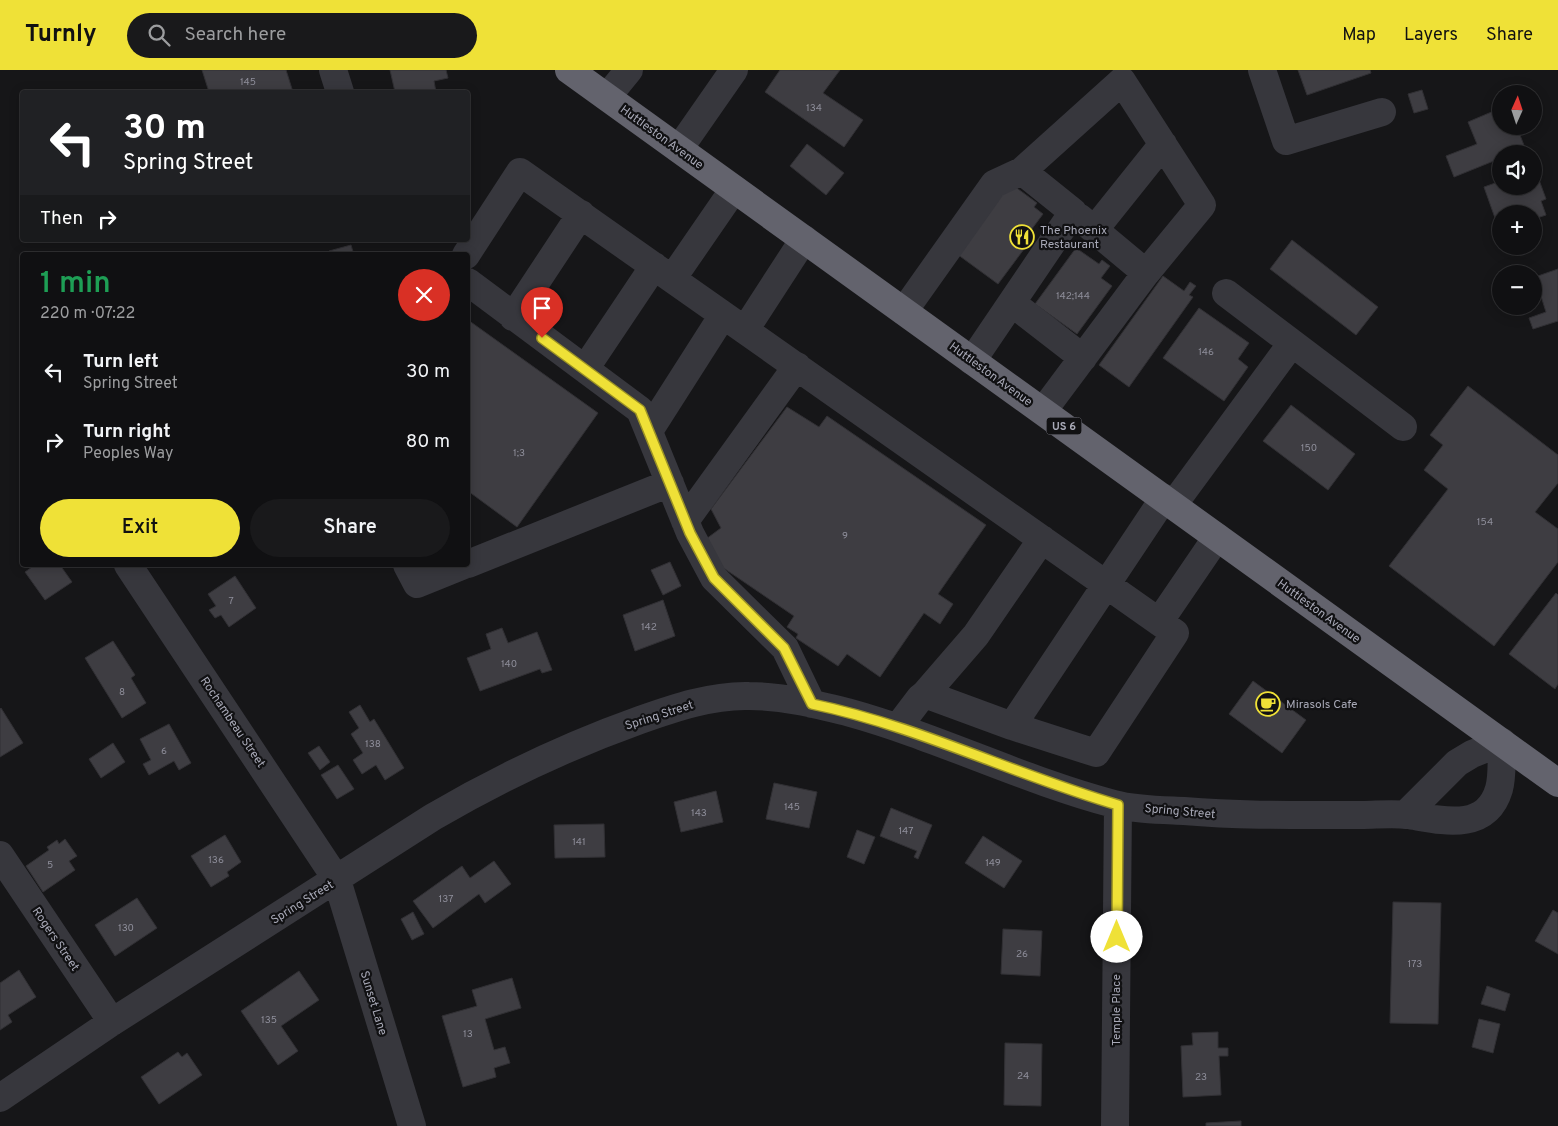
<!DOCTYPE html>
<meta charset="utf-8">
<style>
:root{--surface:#101012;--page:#19191b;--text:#f1f3f6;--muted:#9c9d9f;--line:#303032;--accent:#efe137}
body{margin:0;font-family:Overpass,sans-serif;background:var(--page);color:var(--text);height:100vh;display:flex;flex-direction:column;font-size:19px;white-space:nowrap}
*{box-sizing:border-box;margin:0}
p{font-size:16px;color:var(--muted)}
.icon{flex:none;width:28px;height:28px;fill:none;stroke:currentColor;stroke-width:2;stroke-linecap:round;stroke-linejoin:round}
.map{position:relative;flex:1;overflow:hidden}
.side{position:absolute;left:20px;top:182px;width:450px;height:315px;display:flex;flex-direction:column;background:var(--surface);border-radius:5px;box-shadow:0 2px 12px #0003,0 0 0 1px var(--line)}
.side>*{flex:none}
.top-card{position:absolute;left:20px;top:20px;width:450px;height:152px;border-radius:5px;box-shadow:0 2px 12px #0003,0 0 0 1px var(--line);background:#202124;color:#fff;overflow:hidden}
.needle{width:32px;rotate:3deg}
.buttons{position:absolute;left:1492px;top:15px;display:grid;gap:10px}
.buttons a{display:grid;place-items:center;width:50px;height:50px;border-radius:50%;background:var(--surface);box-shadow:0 2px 12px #0003,0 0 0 1px var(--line);font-size:25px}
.pin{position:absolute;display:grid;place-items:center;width:42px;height:42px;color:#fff;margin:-51px -21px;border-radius:50% 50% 50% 0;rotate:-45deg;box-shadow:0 0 5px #0007}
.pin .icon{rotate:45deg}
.me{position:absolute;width:55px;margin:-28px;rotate:0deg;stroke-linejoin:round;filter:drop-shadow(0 0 4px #0008)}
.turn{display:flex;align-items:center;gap:18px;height:105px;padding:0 20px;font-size:22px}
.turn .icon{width:65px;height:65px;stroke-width:2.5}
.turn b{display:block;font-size:35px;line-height:42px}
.then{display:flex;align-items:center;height:48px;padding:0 20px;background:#0003;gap:10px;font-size:19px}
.round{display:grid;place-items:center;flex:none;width:52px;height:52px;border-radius:26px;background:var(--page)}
.head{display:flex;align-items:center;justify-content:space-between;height:85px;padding:0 20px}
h1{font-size:30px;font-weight:600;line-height:38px;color:#1e9e55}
.cta{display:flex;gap:10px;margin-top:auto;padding:10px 20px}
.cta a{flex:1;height:58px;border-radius:30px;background:var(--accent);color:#111;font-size:20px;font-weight:600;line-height:58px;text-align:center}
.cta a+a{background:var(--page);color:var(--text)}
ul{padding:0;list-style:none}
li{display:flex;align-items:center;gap:15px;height:70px;padding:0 20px}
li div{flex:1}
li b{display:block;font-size:19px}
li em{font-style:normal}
header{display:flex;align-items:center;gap:30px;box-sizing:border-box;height:70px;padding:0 25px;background:var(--accent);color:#111}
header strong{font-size:24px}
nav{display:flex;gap:28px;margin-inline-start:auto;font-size:18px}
.search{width:350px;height:45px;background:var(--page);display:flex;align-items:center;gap:12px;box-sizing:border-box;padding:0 18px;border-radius:28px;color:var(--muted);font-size:19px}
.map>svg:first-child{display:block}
.building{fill:#3e3d42;stroke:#313034}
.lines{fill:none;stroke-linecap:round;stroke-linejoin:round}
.minor{stroke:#37373d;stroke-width:28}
.highway{stroke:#63636d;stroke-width:28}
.route-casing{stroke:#9b9224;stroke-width:12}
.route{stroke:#efe137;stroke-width:9}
.labels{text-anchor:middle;stroke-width:4.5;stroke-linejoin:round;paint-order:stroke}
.number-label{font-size:10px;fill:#8e8e9a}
.shield{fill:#111113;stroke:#7b7b86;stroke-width:1}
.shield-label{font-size:11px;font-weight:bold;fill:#a8a9b7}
.street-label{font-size:12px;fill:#a8a9b7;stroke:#111113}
.poi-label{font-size:12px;fill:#a8a9b7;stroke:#111113;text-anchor:start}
</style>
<header>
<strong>Turnly</strong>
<div class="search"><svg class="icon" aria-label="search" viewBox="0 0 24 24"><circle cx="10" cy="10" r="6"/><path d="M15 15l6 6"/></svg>Search here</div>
<nav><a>Map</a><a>Layers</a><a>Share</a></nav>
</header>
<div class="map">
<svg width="1558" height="1056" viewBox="0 0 1558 1056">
<rect width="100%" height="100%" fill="#161618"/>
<path class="building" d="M202,0H286L293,22H209Z
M390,0H446L448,8L434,11L436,22H395Z
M780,0H840L823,23L863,50L844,77L765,22Z
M1298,0H1370L1371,3L1307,25Z
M1422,20L1428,39L1414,43L1408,24Z
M1501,38V56H1525L1527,62L1520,65L1525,78L1512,84H1501V88L1454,107L1446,86L1477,74L1468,52Z
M807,74L844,103L826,125L790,96Z
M1535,99L1546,129L1541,131L1546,145L1534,149V144H1501L1500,162L1484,117L1501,111V116H1534V100Z
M1010,113L1037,133L1034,137L1043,144L1025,168L1030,171L998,214L957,184Z
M1292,170L1378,237L1356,265L1270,199Z
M351,175L354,185H330L329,181Z
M1076,178L1099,194L1102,190L1110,196L1101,208L1112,216L1077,264L1035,234Z
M1558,199V251L1533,259L1529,248L1546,242L1535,207Z
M1163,206L1184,221L1190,212L1196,216L1189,225L1193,227L1129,317L1099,295Z
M1199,238L1249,273L1238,289L1248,297L1224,331L1163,288Z
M468,250L598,343L517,457L468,421Z
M1468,316L1558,385V413L1535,442L1558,459V492L1494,576L1389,496L1448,419L1424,400L1443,375L1430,365Z
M1291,335L1355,384L1328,420L1263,371Z
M787,337L819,357L827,346L986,455L938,524L953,534L940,554L924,543L880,607L847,584L838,596L796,568L798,564L787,557L794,546L722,497L702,472L721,458L711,439Z
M670,492L681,516L663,525L651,500Z
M35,495H60L72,512L45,530L25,502Z
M235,506L256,538L229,557L221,545L215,548L209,540L216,536L208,524Z
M1556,523L1558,525V614L1555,619L1509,584Z
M663,530L675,566L635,581L623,545Z
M502,558L508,573L537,562L552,600L542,603L540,599L480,621L467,588L491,579L486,564Z
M113,571L135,605L131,608L146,633L122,648L85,588Z
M1253,611L1306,650L1282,683L1229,644Z
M360,635L370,652L374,649L404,698L385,710L376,695L362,704L353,690L363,683L351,664L359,658L349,642Z
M1,638L23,673L0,687V639Z
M169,654L191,693L179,700L174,691L149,705L143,694L151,690L140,669Z
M113,673L125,692L101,708L89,689Z
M319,676L330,692L320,700L308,683Z
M338,695L354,719L337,729L321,705Z
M774,713L817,722L809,758L766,749Z
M716,721L723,752L681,762L674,732Z
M891,738L932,755L918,789L914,787L917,781L880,766Z
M604,754L605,787L555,788L554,755Z
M857,760L875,767L864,794L847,787Z
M225,765L241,792L227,802L229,806L211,817L191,786Z
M983,766L1022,791L1004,818L965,793Z
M65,769L77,786L69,791L75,800L43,822L26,796L49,780L47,777L57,770L59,774Z
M494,791L511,814L485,833L479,824L433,858L413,831L462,796L470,808Z
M137,828L157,858L115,886L95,855Z
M1393,832L1441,833L1438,954L1390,953Z
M1553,840L1558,843V884L1535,871Z
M413,842L424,864L412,870L401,849Z
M1003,859L1042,861L1040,906L1001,904Z
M19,900L36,927L8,945L12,952L0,960V913Z
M299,901L319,930L281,956L298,981L278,995L241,941Z
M512,908L521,938L485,949L494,980L505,977L510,993L494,998L496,1007L463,1017L442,946L477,936L472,920Z
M1487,916L1510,924L1505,941L1481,934Z
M1479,949L1500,954L1493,983L1472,977Z
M1218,962V978H1228V986H1219L1221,1025L1183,1027L1181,976L1193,975L1192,963Z
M1005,973L1042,974L1041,1036L1004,1035Z
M178,982L182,987L187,983L202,1005L159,1034L141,1007Z
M1241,1051V1056H1206V1053Z"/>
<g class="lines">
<path class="minor" d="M333,0L340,22
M1262,0L1286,71L1382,42
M607,27L629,0
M679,79L734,0
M1080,148L1146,203
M1095,159L1163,74
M466,185L520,102L1175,563L1096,683L1012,656L925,624
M672,209L734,119
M468,212L640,340L690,463L714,508L785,578L812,634
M1226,223L1403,357
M1012,233L1083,288
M904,241L994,114L1022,101
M513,247L581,144
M745,260L804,169
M972,291L1073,142L1022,101L1122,11L1202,135L1146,203L1043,341
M585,299L654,196
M649,361L723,245
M1173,435L1292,273
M685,451L797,296
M468,494L670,413
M128,495L337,810L412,1056
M407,495L417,514L464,495
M1159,552L1217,467
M1012,656L1164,428
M898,657L920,628L925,624L976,565L1042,469
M0,785L112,952
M0,1028L112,952L433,747C500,708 567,676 640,650C674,638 712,625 749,626C782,626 815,634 847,642C938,667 1023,710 1114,734C1136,740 1162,740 1184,741C1243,746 1302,745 1361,745C1376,745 1392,743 1408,745C1440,750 1486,763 1499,719C1503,705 1501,687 1502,672L1472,684L1457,693L1405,745
M1115,1056L1118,735"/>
<path class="highway" d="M569,0L1558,713"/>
</g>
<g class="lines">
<g class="route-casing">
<path id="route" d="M542,268L640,340L690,463L714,508L784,578L812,634C918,656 1015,705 1118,735L1117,867"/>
</g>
<use href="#route" class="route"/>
</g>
<defs>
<g id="restaurant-ring" transform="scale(1.25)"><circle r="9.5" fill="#111113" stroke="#efe137" stroke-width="1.5"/><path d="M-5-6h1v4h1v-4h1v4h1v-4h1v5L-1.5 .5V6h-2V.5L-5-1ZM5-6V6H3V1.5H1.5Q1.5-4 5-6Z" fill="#efe137"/></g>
<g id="cafe-ring" transform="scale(1.25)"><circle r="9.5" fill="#111113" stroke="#efe137" stroke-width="1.5"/><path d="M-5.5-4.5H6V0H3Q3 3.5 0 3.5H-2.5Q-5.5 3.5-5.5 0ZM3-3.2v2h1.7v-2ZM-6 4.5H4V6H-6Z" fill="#efe137"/></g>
</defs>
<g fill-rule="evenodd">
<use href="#restaurant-ring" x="1022" y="167"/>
<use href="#cafe-ring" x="1268" y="634"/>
</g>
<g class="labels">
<g class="number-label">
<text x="248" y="15">145</text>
<text x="814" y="41">134</text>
<text x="1073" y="229">142;144</text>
<text x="1206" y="285">146</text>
<text x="1309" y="381">150</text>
<text x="519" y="386">1;3</text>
<text x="1485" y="455">154</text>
<text x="845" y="469">9</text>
<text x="231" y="534">7</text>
<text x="649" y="560">142</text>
<text x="509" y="597">140</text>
<text x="122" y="625">8</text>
<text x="373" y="677">138</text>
<text x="164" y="684">6</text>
<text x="792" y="740">145</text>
<text x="699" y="746">143</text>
<text x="906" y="764">147</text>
<text x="579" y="775">141</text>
<text x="216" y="793">136</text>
<text x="993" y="796">149</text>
<text x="50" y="798">5</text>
<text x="446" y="832">137</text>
<text x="126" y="861">130</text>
<text x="1022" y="887">26</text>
<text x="1415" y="897">173</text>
<text x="269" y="953">135</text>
<text x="468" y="967">13</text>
<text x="1023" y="1009">24</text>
<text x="1201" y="1010">23</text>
</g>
<rect class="shield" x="1046.5" y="347.5" width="35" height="17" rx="4"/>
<g class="shield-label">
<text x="1064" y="360">US 6</text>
</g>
<g class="street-label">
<text transform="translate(662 67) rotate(36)" y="4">Huttleston Avenue</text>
<text transform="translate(991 304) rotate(36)" y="4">Huttleston Avenue</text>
<text transform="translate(1319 541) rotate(36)" y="4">Huttleston Avenue</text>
<text transform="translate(659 645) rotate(-18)" y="4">Spring Street</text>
<text transform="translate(233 652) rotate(56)" y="4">Rochambeau Street</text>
<text transform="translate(1180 741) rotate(5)" y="4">Spring Street</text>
<text transform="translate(302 832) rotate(-32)" y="4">Spring Street</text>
<text transform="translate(56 869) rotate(56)" y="4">Rogers Street</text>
<text transform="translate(374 933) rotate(73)" y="4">Sunset Lane</text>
<text transform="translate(1116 940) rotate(-90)" y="4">Temple Place</text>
</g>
<g class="poi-label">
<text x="1040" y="164">The Phoenix<tspan x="1040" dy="14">Restaurant</tspan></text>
<text x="1286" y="638">Mirasols Cafe</text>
</g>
</g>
</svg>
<div class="buttons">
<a><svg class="needle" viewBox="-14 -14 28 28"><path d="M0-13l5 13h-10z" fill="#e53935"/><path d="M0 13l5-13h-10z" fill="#9c9d9f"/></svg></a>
<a><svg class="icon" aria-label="sound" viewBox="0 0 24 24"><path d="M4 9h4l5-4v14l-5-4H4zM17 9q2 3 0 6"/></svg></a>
<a>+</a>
<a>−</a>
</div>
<div class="pin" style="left:542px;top:268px;background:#d93025"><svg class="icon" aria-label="arrive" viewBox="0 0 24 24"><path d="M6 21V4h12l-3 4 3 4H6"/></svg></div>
<svg class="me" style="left:1117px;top:867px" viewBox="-20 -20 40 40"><circle r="19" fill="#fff"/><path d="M0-13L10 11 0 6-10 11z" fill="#efe137"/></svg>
<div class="top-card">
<div class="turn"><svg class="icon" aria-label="left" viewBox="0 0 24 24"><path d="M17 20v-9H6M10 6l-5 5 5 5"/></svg><div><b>30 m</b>Spring Street</div></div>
<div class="then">Then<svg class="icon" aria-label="right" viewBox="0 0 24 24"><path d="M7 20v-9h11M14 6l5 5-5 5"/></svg></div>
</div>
<section class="side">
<div class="head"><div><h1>1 min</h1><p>220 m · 07:22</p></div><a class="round" style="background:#d93025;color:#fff"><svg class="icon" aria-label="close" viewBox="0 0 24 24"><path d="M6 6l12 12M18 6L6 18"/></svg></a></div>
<ul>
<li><svg class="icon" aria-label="left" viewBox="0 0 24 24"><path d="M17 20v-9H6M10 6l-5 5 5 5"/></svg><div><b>Turn left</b><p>Spring Street</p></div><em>30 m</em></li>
<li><svg class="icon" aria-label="right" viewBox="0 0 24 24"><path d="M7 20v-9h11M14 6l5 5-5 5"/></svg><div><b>Turn right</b><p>Peoples Way</p></div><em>80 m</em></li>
</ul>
<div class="cta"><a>Exit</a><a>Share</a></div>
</section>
</div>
